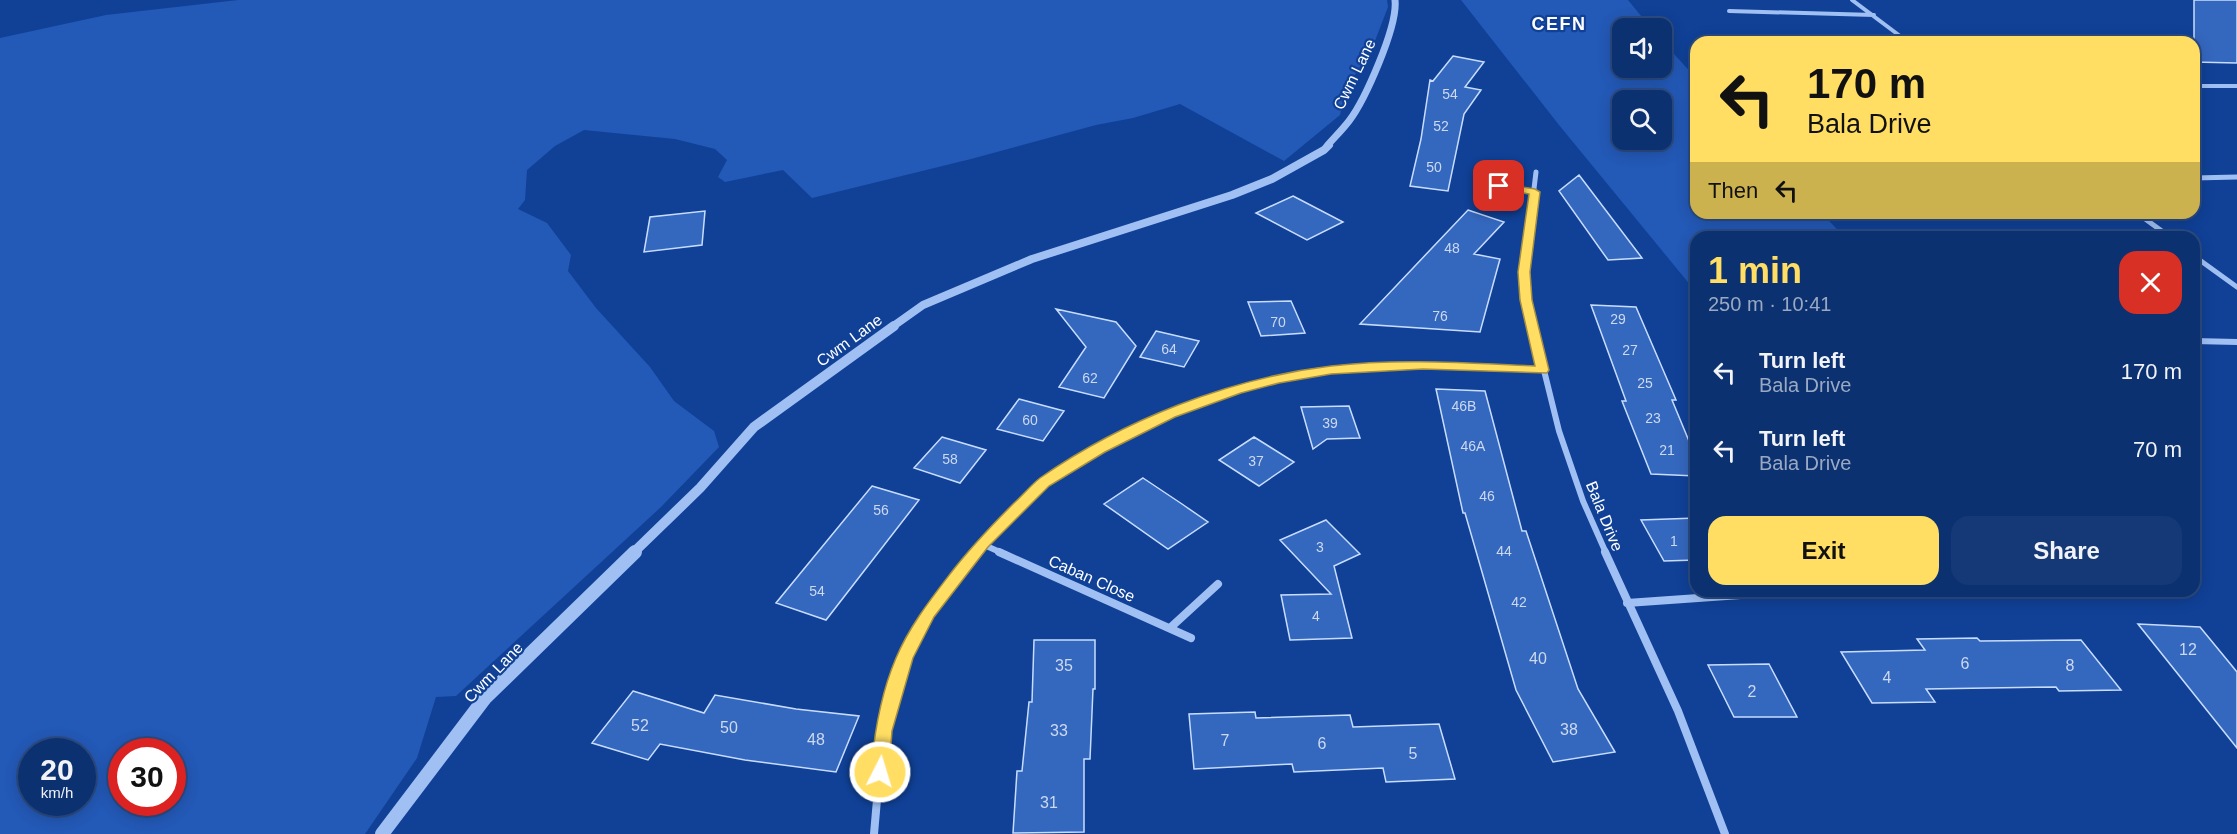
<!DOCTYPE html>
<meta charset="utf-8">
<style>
:root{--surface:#0c3171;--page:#153976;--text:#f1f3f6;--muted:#9aa9c3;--line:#2c4c84;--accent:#ffde63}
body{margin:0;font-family:Arial,sans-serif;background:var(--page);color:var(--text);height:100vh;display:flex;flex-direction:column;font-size:22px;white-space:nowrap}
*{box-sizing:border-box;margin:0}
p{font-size:20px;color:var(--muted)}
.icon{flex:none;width:33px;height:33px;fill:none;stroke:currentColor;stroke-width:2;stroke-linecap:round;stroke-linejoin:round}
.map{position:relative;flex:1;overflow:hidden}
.panel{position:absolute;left:1690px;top:231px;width:510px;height:366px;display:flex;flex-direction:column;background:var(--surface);border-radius:18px;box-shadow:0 3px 15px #0003,0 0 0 2px var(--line)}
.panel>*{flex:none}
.top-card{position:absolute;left:1690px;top:36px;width:510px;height:183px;border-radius:18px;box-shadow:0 3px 15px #0003,0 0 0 2px var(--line);background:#ffde63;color:#111;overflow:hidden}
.controls{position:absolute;left:1612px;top:18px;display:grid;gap:12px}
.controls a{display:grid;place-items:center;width:60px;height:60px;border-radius:12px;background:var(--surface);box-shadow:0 3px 15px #0003,0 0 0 2px var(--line);font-size:30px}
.speed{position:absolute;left:18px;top:738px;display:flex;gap:12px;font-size:30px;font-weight:700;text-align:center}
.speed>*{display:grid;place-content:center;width:78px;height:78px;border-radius:50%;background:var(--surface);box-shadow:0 3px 15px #0003,0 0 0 2px var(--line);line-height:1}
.speed small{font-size:15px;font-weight:400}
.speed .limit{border:9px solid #d22;background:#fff;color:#111}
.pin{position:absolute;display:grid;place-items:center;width:51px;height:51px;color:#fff;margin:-26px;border-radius:12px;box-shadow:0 3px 9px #0006}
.me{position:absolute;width:66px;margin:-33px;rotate:5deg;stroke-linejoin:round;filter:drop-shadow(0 0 4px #0008)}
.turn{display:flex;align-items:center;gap:21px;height:126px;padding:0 18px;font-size:27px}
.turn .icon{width:78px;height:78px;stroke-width:2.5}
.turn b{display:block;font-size:42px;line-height:51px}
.then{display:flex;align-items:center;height:57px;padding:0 18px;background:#0003;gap:12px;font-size:22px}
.round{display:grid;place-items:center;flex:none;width:63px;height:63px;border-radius:18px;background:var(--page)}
.headline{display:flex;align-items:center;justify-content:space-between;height:102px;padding:0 18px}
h1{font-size:36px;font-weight:600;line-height:45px;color:var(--accent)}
.button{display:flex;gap:12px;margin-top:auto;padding:12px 18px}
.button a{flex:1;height:69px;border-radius:18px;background:var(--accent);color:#111;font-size:24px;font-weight:600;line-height:69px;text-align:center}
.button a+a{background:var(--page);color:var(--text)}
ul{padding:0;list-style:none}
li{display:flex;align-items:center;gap:18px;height:78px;padding:0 18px}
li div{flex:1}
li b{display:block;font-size:22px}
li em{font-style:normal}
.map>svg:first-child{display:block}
.green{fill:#2359b7;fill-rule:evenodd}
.building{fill:#3467be;stroke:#c8ddfe;stroke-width:1.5}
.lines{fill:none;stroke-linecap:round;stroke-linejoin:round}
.minor-far3{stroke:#a0c0f4;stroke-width:4}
.minor-far2{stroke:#a0c0f4;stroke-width:5}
.minor-far1{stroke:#a0c0f4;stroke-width:6}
.minor{stroke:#a0c0f4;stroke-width:8}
.tertiary-far3{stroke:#a0c0f4;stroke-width:7}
.tertiary-far2{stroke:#a0c0f4;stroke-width:8}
.tertiary-far1{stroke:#a0c0f4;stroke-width:10}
.tertiary{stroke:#a0c0f4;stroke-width:14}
.route{fill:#ffde63;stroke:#a69040;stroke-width:1.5}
.labels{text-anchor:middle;stroke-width:4.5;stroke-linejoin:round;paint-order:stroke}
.number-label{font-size:14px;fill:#ccd9ef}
.street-label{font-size:16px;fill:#fff;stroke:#104197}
.near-number-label{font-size:16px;fill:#ccd9ef}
.far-district-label{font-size:18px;font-weight:bold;letter-spacing:1.5px;fill:#fff;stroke:#104197}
</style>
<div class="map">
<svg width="2237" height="834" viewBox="0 0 2237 834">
<rect width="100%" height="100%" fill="#104197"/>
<path class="green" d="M238,0H1387L1388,7L1373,46L1346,89L1340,115L1284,161L1180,104L1133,118L1096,125L971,159L812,198L783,170L725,182L718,177L727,160L715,149L675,139L584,130L555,146L527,170L525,200L518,209L547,223L571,255L568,271L596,308L650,367L674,401L714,431L719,447L661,507L456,696L436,697L417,758L365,834H0V38L106,15ZM32,752H82V802H32ZM122,752H172V802H122Z
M1461,0H1628L1651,28H1623V68H1662V41L1696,78V213H1822L1844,237H1696V292L1559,125ZM1662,100V140H1623V100Z"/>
<path class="building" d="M2194,0H2237V63L2194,62Z
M1453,56L1484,62L1465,87L1481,90L1464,114L1448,191L1410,186L1421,139L1430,80L1433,81Z
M1579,175L1642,258L1608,260L1559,191Z
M1293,196L1343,222L1307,240L1256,213Z
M1468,210L1504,222L1474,254L1500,259L1480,332L1360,324Z
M705,211L702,245L644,252L650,217Z
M1291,301L1305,333L1261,336L1248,302Z
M1591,305L1636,307L1676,400H1672L1696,458V476L1651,474L1622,401H1626Z
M1056,309L1116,322L1136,346L1104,398L1059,387L1086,347Z
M1156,331L1199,341L1184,367L1140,357Z
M1436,389L1485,391L1522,531H1526L1578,689L1615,752L1553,762L1516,690L1465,513H1463Z
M1019,399L1064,411L1043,441L997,429Z
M1349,406L1360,438L1327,439L1313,449L1301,407Z
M942,437L986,450L960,483L914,468Z
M1254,437L1294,462L1259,486L1219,460Z
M1143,478L1182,504L1208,522L1168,549L1104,504Z
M872,486L919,500L826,620L776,603Z
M1696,518V560L1664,561L1641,520Z
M1326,520L1360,554L1334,566L1352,638L1290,640L1281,595L1331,594L1280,540Z
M2138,624L2200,627L2237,672V748Z
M1977,638L1980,641L2081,640L2121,690L2059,691L2056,687L1926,689L1935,702L1872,703L1841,652L1925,650L1917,639Z
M1034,640H1095V689H1093L1090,759H1084V832L1013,833L1017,771H1022L1029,702H1032Z
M1769,664L1797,717H1734L1708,665Z
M633,691L704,713L715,695L796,709L859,716L836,772L745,760L660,744L648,760L592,743Z
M1255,712L1256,718L1350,715L1353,727L1439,724L1455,779L1386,782L1383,768L1294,772L1292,764L1194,769L1189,714Z"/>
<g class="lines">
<path class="minor-far3" d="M1852,0L1908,42
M1729,11L1874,15
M2194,86H2237"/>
<path class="minor-far2" d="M2194,178L2237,177
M1481,183L1535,192
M2137,213L2170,237
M2194,256L2237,287
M1533,327L1526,300L1524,272L1536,172"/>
<path class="minor-far1" d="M1533,326L1559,431L1583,501L1606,553
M2194,341L2237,342
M982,544L1002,553
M975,553C991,533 1024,497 1044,482C1055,474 1068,468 1079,461C1155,415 1241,382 1329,370C1399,361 1472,367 1542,370"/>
<path class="minor" d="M999,552L1191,638
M1605,552L1678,711L1725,834
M1627,603L1798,591
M1170,628L1218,584
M874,834L883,731L904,658L928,613L976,552"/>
<path class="tertiary-far3" d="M1327,146C1334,138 1342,130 1349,121C1365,100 1398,26 1395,0"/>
<path class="tertiary-far2" d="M892,327L923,305L1032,259L1232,195L1272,179L1324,150L1329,145"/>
<path class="tertiary-far1" d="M633,553L700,488L754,427L894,326"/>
<path class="tertiary" d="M382,834L485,698L635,552"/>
</g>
<path class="route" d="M1499,183L1535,189L1540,192L1530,272L1532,300L1549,370L1547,373L1423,369L1331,374L1279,383L1241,393L1175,417L1105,452L1049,486L988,547L934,617L913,658L892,731L889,772L886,778L880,780L873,778L871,772C874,734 881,693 896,658C909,627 930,600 950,574C970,548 991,526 1014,503C1023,495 1031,485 1040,478C1123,420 1230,378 1331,366C1398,358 1467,363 1535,366L1520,300L1518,272L1529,194L1495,188L1494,186Z"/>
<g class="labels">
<g class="number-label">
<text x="1450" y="99">54</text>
<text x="1441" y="131">52</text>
<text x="1434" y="172">50</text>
<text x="1452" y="253">48</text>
<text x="1440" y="321">76</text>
<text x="1618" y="324">29</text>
<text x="1278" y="327">70</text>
<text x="1169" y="354">64</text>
<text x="1630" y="355">27</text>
<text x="1090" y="383">62</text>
<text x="1645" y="388">25</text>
<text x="1464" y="411">46B</text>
<text x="1653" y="423">23</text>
<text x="1030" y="425">60</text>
<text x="1330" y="428">39</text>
<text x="1473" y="451">46A</text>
<text x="1667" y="455">21</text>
<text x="950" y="464">58</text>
<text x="1256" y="466">37</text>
<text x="1487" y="501">46</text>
<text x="881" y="515">56</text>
<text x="1674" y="546">1</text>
<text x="1320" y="552">3</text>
<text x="1504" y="556">44</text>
<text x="817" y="596">54</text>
<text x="1519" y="607">42</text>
<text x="1316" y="621">4</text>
</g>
<g class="street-label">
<text transform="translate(1354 74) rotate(-64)" y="6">Cwm Lane</text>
<text transform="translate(849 340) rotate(-36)" y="6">Cwm Lane</text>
<text transform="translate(1605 516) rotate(68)" y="6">Bala Drive</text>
<text transform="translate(1092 578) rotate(24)" y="6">Caban Close</text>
<text transform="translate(493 672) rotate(-46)" y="6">Cwm Lane</text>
</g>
<g class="near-number-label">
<text x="2188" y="655">12</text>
<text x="1538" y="664">40</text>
<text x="1965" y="669">6</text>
<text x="1064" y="671">35</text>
<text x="2070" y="671">8</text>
<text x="1887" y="683">4</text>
<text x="1752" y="697">2</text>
<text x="640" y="731">52</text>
<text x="729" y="733">50</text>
<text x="1569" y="735">38</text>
<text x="1059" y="736">33</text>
<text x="816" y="745">48</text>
<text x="1225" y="746">7</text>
<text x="1322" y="749">6</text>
<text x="1413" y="759">5</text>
<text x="1049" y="808">31</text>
</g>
<g class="far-district-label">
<text x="1559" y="30">CEFN</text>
</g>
</g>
</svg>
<div class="controls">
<a><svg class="icon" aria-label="sound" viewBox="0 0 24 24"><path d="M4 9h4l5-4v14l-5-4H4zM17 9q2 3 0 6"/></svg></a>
<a><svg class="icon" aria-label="search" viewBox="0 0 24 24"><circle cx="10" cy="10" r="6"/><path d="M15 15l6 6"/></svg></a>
</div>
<div class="speed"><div>20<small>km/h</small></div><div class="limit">30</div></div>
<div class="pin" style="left:1499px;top:186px;background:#d93025"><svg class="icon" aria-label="arrive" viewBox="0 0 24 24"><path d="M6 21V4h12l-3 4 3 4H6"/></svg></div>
<svg class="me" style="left:880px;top:772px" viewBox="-20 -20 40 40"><circle r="17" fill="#ffde63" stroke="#fff" stroke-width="3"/><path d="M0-11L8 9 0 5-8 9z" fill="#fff"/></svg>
<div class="top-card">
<div class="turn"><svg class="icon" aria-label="left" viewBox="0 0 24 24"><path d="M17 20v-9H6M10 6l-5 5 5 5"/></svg><div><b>170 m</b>Bala Drive</div></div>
<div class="then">Then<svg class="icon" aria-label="left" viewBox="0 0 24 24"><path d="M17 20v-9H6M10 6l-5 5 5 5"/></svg></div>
</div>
<section class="panel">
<div class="headline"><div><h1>1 min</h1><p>250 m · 10:41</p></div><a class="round" style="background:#d93025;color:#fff"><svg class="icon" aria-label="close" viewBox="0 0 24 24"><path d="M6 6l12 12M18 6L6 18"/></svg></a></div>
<ul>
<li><svg class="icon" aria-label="left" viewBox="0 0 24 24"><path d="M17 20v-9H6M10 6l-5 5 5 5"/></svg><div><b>Turn left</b><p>Bala Drive</p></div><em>170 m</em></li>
<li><svg class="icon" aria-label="left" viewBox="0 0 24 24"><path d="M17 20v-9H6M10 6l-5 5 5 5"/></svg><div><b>Turn left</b><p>Bala Drive</p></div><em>70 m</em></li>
</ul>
<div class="button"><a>Exit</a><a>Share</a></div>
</section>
</div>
